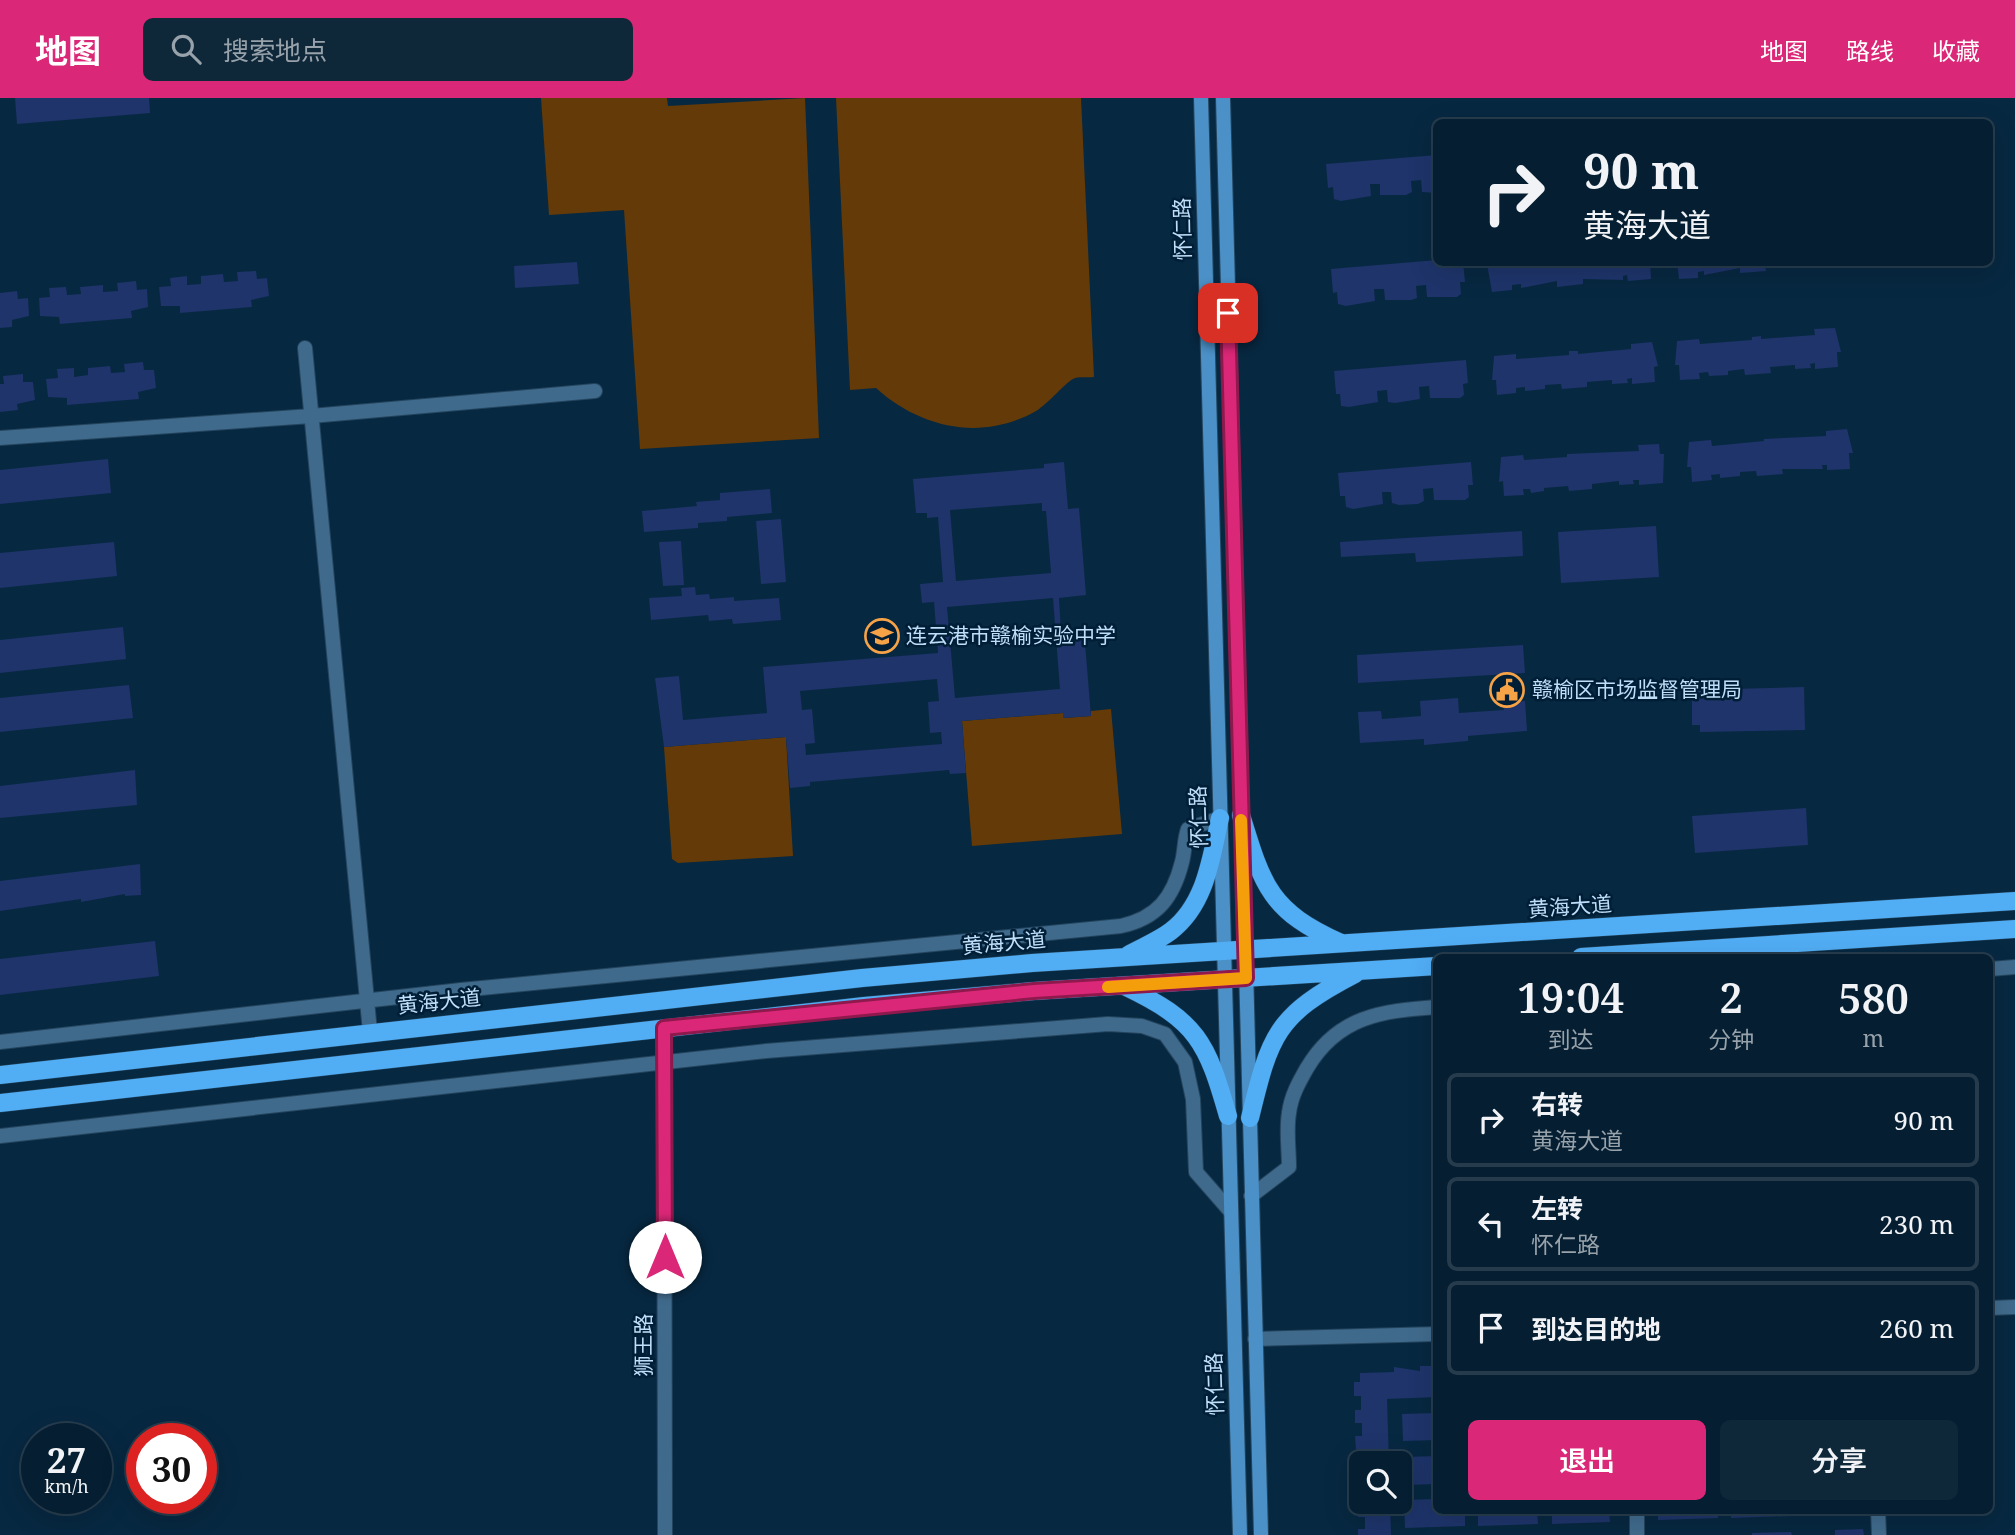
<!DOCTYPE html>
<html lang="zh">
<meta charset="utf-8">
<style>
:root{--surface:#051e31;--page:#0e2739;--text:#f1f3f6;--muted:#97a2ab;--line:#263c4d;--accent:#db2777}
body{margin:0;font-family:"Noto Serif","Noto Sans SC",serif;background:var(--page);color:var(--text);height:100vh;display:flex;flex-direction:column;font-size:26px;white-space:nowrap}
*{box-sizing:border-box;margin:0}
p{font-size:23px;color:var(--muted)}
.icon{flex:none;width:38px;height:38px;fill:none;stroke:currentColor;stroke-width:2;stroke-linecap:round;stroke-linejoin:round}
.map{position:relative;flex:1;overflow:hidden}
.panel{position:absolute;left:1433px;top:856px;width:560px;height:560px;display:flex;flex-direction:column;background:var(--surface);border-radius:10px;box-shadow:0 7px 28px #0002,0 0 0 2px var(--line)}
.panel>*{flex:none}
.hud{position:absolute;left:1433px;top:21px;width:560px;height:147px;border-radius:10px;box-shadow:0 7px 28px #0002,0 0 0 2px var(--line);background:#051e31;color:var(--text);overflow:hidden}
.controls{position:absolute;left:1349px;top:1353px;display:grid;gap:14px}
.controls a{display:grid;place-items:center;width:63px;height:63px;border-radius:10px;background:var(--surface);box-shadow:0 7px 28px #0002,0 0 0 2px var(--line);font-size:35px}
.speed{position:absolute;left:21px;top:1325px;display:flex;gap:14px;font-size:35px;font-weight:700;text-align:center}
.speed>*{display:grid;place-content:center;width:91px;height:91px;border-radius:50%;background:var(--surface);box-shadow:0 7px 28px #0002,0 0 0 2px var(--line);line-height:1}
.speed small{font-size:18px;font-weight:400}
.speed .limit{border:10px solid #d22;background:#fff;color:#111}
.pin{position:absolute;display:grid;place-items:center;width:60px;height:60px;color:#fff;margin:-30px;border-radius:14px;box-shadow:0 4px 10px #0006}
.me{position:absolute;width:77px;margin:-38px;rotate:0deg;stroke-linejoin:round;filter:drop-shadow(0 0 5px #0008)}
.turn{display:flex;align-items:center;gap:24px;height:147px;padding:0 35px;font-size:32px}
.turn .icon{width:91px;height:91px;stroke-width:2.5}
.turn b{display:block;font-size:49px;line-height:60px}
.eta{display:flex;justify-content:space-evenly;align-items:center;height:119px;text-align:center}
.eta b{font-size:42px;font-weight:600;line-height:49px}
.primary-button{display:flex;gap:14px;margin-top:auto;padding:14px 35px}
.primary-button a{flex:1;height:80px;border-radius:10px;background:var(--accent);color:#fff;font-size:28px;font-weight:600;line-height:80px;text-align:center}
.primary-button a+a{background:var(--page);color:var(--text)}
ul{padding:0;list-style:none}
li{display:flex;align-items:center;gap:21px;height:94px;margin:0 14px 10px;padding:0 21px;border:4px solid var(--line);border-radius:10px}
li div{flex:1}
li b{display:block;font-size:26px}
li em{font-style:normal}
header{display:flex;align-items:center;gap:42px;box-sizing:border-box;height:98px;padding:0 35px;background:var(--accent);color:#fff}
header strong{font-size:33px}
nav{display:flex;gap:38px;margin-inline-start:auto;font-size:24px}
.search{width:490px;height:63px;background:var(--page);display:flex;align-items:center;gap:18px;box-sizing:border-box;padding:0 24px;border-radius:10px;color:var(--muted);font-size:26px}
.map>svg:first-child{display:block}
.green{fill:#633a08}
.building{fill:#1e346a;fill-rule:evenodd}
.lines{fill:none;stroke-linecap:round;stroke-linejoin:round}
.street-casing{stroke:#24455e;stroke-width:16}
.secondary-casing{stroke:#24455e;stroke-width:16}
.primary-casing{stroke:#24455e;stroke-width:19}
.street{stroke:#406a8c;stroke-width:14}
.secondary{stroke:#4b90c7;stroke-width:14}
.primary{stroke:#51adf4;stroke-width:18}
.route-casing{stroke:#8e194d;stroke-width:18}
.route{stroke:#db2777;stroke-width:12}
.slow{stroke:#f59e0b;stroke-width:12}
.labels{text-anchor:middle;stroke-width:5;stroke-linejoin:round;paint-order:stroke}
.street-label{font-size:21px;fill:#bfdef9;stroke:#001e36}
.poi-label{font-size:21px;fill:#bfdef9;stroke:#001e36;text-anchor:start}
</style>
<header>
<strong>地图</strong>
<div class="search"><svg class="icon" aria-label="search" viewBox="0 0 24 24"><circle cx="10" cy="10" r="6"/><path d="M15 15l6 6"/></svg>搜索地点</div>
<nav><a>地图</a><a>路线</a><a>收藏</a></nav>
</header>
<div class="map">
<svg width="2015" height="1437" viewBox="0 0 2015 1437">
<rect width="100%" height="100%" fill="#072841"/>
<path class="green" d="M541,0H667L668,8L805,0L819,340L640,351L624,112L549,117Z
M836,0H1081L1094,279C1089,280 1078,278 1073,281C1064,286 1049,305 1036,313C982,344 920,330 876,290L850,292Z
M1111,611L1122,736L972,748L962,623L1063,615L1064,620L1091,618V613Z
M786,639L793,758L678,765L672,761L664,649Z"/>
<path class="building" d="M15,0H149L150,15L17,26Z
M1437,57V95L1422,94L1421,82L1411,83L1412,94L1406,97H1380V86H1370L1371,98L1341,103L1334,101L1333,89L1328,90L1326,66Z
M1437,162L1463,164L1465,184H1460L1461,196L1457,199H1427L1426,187L1416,188L1417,200L1411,202H1385L1384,191H1374L1375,203L1346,208L1338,206L1337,194L1333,195L1331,171Z
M577,164L579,186L515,190L514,168Z
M1650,164L1651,181L1628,183L1627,177L1623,178V182L1583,181V186L1557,189V183L1521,190V186L1512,187V192L1492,194L1487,166Z
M1677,164H1784V166L1765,168L1766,173L1740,175V170L1704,177V173L1698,174V180L1679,181Z
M1812,164H1835V168L1812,170Z
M256,173L257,181L267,180L269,198L251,202L252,209L180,215V208H161L159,189L171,188L170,180L187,178V187L201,186V178L223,176L224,184L238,183L237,174Z
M136,183L137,192L147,191L148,209L131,213L132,220L60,226L59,219L40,218L39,200L50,199L49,190L66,189L67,197L81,196L80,189L103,187V194L118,193L117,185Z
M17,193L18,201L28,200L29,218L12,222V229L0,230V195Z
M1835,230L1841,254H1837L1838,269L1815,271V265L1810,266L1811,270L1795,271V267L1770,269L1771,275L1745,277L1744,271L1728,273V277L1709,278L1708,274L1699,275L1700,281L1680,282L1679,267H1675L1677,243L1699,241L1700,246L1752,242V239L1761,238V241L1815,237L1814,231Z
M1652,244L1658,268L1654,269L1655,284L1632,286V280L1627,281L1628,285L1612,286V282L1587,284V289L1562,291L1561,286L1545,287V291L1525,293V289L1516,290V295L1497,297L1496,282H1492L1494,258L1516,256V261L1569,257V253H1578V256L1631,251V246Z
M1466,262L1468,285L1463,286L1464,297L1460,300H1430L1429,288L1419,289L1420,301L1395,305L1388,304L1387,292L1377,293L1378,304L1349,309L1341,308L1340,296H1336L1334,273Z
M143,264L144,272H154L156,290L138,294L139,301L67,307V300L48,299L46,281L58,280L57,271L74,270V279L88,277V270L110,268L111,275L125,274L124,266Z
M23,276V284H33L35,302L17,306L18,312L0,314V286H4L3,278Z
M1847,331L1853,355H1849L1850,371L1827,372V367H1822L1823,371H1782L1783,376L1757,378L1756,373L1740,374V378L1720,380V376L1711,377L1712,382L1692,384L1691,369H1687L1689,344L1711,342L1712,348L1764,343V341L1826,338V333Z
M1659,346L1660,356H1664L1663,385L1639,387V382H1633L1634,386L1619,387V383L1592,386V391L1569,393L1568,388L1544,390V393L1531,395L1530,391H1523L1524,397L1504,398L1503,383L1499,384L1501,359L1523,357L1524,362L1567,359V356L1639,353L1638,347Z
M108,361L111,395L0,406V372Z
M1064,364L1068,411L1079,410L1086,497L1059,500L1061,535L1084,533L1091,618L1063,620V615L962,623L966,675L950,676L949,672L810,684V688L790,690L786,639L664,649L655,580L679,578L683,622L767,615L763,569L938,555L934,504L922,505L920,486L943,484L938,419L927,420V415H916L913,381L1044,370V366ZM1042,405V413H1046L1051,475L956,483L950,412ZM1053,500L1060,591L955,600L947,509ZM937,581L939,603L928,604L930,635L941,634L942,646L806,657L805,646L815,645L812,611L802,612L800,593Z
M1471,364L1473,387H1468L1469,399L1465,402H1434L1433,390L1423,391L1424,403L1418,406L1399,407L1392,405L1391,394H1382L1383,406L1353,411L1346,409L1345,398H1340L1338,375Z
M770,391L772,415L727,419V423L698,425V430L644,434L642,413L697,408L696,404L720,402V395Z
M781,421L786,484L761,486L756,423Z
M1656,428L1659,479L1561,485L1558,434Z
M1522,433L1523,458L1416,464L1415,455L1341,459L1340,444Z
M681,443L684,487L663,488L659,444Z
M114,444L117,478L0,490V455Z
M695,489L696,497L709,496L710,501L734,499V503L779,500L781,522L733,526L732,521L709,523L708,517L651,522L649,500L682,498L681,490Z
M123,529L126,561L0,575V542Z
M1523,547L1525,575L1358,585L1357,557Z
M129,587L133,620L0,634V600Z
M1804,589L1805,632L1700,634V627H1692V592Z
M1458,600L1459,615L1504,612L1503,605L1525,603L1527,633L1468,638V643L1424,647V641L1360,645L1358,614L1381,613L1382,621L1421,618L1420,603Z
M135,672L137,707L0,720V688Z
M1806,710L1808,747L1695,755L1692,718Z
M140,766L141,797L125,798V796L81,804V801L0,813V783Z
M155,843L159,878L0,897V861Z
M1420,1268H1433V1272H1437V1299L1387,1301L1389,1365H1363L1362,1351H1356L1355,1338H1362V1325H1355V1312H1361V1298H1354V1284H1360V1275L1394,1274V1269L1420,1273Z
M1437,1315V1342L1403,1343L1402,1316Z
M1437,1358V1386L1404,1387L1403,1359Z
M1437,1401V1412H1465V1428L1405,1430L1404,1402Z
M1364,1404H1390L1391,1437H1358V1431H1365V1419H1358L1357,1405Z
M1478,1412H1537L1538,1426L1478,1428Z
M1552,1412H1609L1610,1424L1552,1426Z
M1658,1412H1718V1420L1658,1422Z
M1731,1412H1791V1418L1731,1420Z
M1805,1412H1863V1416L1805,1418Z
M1863,1431L1864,1437H1835V1432Z
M1791,1434L1792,1437H1752V1435Z"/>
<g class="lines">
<g class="street-casing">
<path id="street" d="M305,250L370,934
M0,340L311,318L595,293
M1990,871L2015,869
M664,930L665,1437
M0,944L461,892L1121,828C1157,820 1173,800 1182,764C1185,753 1184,742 1188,731L1220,720
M0,1038L766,953L1108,926L1142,928L1165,936L1185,964L1193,1001L1196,1074L1231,1114
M1251,1098L1289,1069C1289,1052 1286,1032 1289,1015C1291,998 1299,984 1307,970C1338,918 1381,913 1437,909
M1990,1210L2015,1209
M1255,1241L1437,1236
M1637,1412V1437
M1878,1412L1879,1437"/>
</g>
<g class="secondary-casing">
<path id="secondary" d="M1201,0L1240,1437
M1223,0L1261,1437"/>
</g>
<g class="primary-casing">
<path id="primary" d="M1241,717C1263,789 1270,813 1341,845
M1128,857C1142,849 1158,843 1171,833C1206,806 1211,760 1220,720
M1581,859L2015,831
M1126,889C1197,923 1207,944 1228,1018
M0,977L862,880L1032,865L2015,803
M0,1005L864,908L1034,893L1437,868
M1250,1020C1270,937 1276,917 1355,876"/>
</g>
<use href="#street" class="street"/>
<use href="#secondary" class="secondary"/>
<use href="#primary" class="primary"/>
</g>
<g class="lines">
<g class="route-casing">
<path id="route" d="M665,1159L664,930L1034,893L1246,880L1228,215"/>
</g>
<use href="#route" class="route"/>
<path class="slow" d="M1108,889L1246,880L1241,722"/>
</g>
<defs>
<g id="school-ring" transform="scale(1.75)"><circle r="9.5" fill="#001e36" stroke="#f6a247" stroke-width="1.5"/><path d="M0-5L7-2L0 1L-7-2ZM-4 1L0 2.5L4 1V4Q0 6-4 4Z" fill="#f6a247"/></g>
<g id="civic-ring" transform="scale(1.75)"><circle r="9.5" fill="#001e36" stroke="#f6a247" stroke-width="1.5"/><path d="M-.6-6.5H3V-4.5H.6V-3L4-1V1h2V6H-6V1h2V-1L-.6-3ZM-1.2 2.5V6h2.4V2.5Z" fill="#f6a247"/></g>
</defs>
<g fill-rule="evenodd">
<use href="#school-ring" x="882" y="538"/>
<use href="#civic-ring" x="1507" y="592"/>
</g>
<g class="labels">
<g class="street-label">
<text transform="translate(1183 131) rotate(-91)" y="7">怀仁路</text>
<text transform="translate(1199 719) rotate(-92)" y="7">怀仁路</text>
<text transform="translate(1570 809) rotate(-4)" y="7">黄海大道</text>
<text transform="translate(1004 845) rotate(-5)" y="7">黄海大道</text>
<text transform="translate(439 904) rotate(-6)" y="7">黄海大道</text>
<text transform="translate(644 1247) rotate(-90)" y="7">狮王路</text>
<text transform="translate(1215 1286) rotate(-92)" y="7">怀仁路</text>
</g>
<g class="poi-label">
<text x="906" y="545">连云港市赣榆实验中学</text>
<text x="1532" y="599">赣榆区市场监督管理局</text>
</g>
</g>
</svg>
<div class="controls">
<a><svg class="icon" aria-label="search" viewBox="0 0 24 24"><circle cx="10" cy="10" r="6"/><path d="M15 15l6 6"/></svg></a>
</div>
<div class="speed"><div>27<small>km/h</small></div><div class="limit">30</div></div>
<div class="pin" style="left:1228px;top:215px;background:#d93025"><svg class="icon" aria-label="arrive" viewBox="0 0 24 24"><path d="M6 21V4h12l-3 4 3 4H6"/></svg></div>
<svg class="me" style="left:665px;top:1159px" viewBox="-20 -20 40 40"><circle r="19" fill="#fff"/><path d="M0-13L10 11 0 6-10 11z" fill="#db2777"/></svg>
<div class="hud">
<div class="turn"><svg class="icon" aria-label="right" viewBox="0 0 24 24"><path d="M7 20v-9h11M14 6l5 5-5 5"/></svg><div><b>90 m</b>黄海大道</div></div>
</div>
<section class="panel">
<div class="eta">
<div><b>19:04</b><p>到达</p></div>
<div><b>2</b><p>分钟</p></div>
<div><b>580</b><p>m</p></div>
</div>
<ul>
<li><svg class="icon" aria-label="right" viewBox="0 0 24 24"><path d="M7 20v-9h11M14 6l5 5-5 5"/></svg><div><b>右转</b><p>黄海大道</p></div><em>90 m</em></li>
<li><svg class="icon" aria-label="left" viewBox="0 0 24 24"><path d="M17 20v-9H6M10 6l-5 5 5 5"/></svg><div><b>左转</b><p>怀仁路</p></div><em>230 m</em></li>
<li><svg class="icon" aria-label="arrive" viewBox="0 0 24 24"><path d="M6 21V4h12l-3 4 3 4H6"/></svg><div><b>到达目的地</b></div><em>260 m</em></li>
</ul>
<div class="primary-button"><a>退出</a><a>分享</a></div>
</section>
</div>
